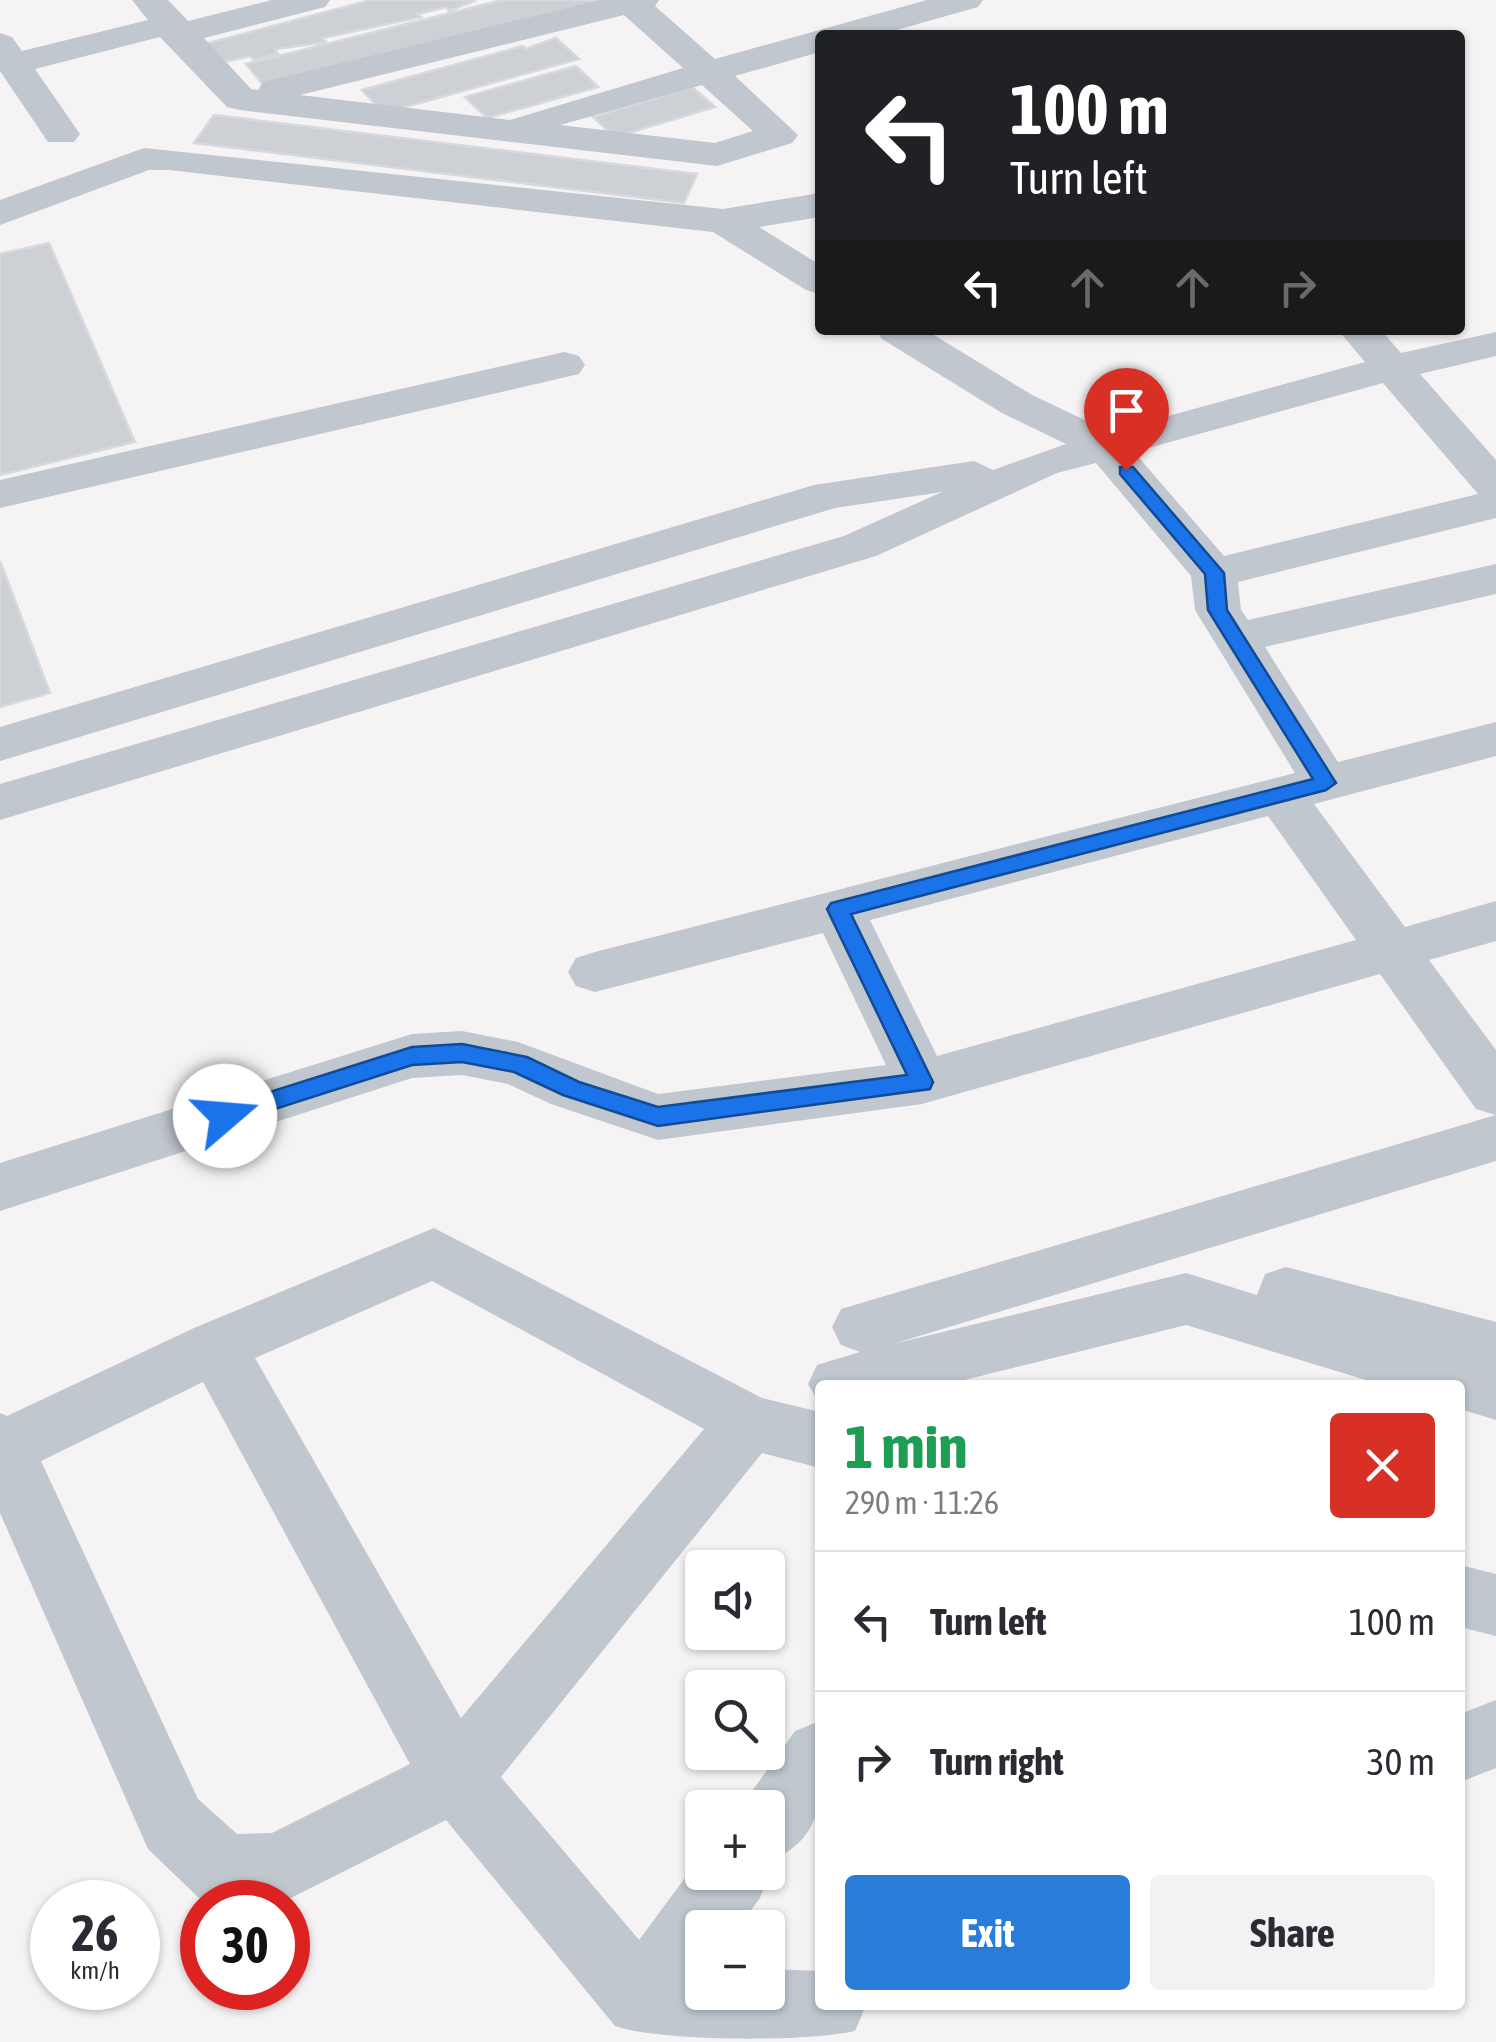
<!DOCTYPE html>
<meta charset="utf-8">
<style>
:root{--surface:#fff;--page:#f2f2f3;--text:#2b2b33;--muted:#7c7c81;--line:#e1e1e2;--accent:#297dd9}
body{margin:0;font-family:"Asap Condensed",sans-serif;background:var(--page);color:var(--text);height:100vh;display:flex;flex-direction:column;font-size:38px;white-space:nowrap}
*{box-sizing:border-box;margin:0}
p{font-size:32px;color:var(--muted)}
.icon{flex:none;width:55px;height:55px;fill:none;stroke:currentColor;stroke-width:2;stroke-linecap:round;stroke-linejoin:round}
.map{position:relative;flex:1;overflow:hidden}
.details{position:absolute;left:815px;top:1380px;width:650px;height:630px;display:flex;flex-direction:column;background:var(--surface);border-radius:10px;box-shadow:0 2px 8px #0004}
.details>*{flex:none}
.hud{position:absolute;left:815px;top:30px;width:650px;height:305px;border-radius:10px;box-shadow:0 2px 8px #0004;background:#202124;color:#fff;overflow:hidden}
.buttons{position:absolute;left:685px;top:1550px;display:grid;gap:20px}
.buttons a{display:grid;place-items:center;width:100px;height:100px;border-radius:10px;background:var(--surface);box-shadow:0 2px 8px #0004;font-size:50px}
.speed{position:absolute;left:30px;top:1880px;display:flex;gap:20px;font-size:50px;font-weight:700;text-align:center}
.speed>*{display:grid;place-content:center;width:130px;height:130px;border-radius:50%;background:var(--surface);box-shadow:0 2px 8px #0004;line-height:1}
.speed small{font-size:25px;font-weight:400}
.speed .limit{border:15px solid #d22;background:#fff;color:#111}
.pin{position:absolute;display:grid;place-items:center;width:85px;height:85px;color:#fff;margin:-102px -42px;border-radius:50% 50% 50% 0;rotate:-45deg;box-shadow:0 0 10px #0007}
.pin .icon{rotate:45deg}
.me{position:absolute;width:110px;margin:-55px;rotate:72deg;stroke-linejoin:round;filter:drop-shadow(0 0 8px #0008)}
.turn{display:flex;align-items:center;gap:35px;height:210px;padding:0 30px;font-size:45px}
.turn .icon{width:130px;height:130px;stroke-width:2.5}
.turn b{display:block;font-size:70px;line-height:85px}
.lanes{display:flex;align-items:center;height:95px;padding:0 30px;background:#0003;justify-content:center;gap:50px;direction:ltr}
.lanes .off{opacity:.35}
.round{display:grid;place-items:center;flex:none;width:105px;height:105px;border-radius:10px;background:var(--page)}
.summary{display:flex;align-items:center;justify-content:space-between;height:170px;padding:0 30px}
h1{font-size:60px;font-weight:700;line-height:75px;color:#1e9e55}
.button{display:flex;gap:20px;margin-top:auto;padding:20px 30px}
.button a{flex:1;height:115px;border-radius:10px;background:var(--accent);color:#fff;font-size:40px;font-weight:700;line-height:115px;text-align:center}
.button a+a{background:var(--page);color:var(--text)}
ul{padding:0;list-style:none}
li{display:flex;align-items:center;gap:30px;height:140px;padding:0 30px;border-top:2px solid var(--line)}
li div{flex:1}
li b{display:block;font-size:38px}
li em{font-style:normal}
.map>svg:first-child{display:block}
.building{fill:#cdd0d5;stroke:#d7d9dd;stroke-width:2.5}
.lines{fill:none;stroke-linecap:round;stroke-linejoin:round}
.minor{fill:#c0c7ce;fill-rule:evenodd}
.route{fill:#1a73e8;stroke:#114b97;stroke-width:2.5}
</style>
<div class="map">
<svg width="1496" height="2042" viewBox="0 0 1496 2042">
<rect width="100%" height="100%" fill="#f5f3f3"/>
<path class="building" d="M371,0H476L449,11L446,7L418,14L421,17L322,38L326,42L275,49L278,54L254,60L250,56L215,64L201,45Z
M502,0H609L265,87L246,64Z
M556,38L579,59L383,113L362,90L523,46L526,49Z
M576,66L598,87L487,118L465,97Z
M692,87L715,107L615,137L593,117Z
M214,115L697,174L684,203L194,143Z
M49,243L135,442L0,475V254Z
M0,561L50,693L0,707Z"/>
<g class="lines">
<path class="minor" d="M132,0H168L188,21L272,0H330L325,7L204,38L251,89L258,90L263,82L600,0H659L655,6L715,59L927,0H983L978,7L879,35H820V52L735,76L798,135L792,143L717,166L240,110L227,107L160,37L35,69L80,134L74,142H48L0,71V33L12,37L22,51L148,20ZM624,15L683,68L510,120L300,95ZM702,85L753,131L715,143L560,125Z
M144,148L723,209L820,193V217L759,227L820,265V294L806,290L713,232L169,170H149L0,225V200Z
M876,330H926L1032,395L1110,432L1365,362L1338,330H1381L1401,353L1496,332V356L1420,374L1496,460V518L1238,582L1241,610L1248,620L1496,564V594L1265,647L1338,762L1496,722V756L1314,804L1405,927L1496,901V941L1429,960L1496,1050V1161L893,1344L1186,1273L1257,1295L1265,1274L1286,1267L1496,1322V1420L1460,1409V1385H1382L1186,1325L944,1385H820V1404L808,1384L817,1365L860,1352L841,1345L832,1327L841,1309L1496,1115L1476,1109L1380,974L922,1104L658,1140L551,1104L508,1084L462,1075L412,1078L0,1211V1163L412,1034L462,1031L518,1042L658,1094L886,1065L823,933L595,992L576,986L568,972L576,958L595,952L1295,773L1195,610L1191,576L1096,463L1057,473L876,556L0,820V784L844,536L942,492L835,508L0,761V727L814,485L974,461L993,470L1066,444L1002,413L882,339ZM1383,383L1478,494L1224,556L1134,452ZM1268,816L1356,940L937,1056L870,920Z
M564,352L579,356L585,365L579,374L0,508V480Z
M434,1228L762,1398L820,1412V1468L762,1453L501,1777L639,1940L702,1855V1872H768V1866L770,1872L760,1898L738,1928H702V1992H768V1969L820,1971V2005H866L855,2031C807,2042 663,2042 615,2026L446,1820L283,1902H213L198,1897L148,1849L0,1513V1413L7,1416L194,1328ZM432,1281L704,1429L461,1718L255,1358ZM203,1382L410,1764L272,1833L237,1834L198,1799L41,1461Z
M1460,1565L1496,1574V1636L1460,1627Z
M1496,1700V1768L1460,1782V1714Z
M820,1721C820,1781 834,1835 768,1862V1808H740L795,1731Z"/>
</g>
<path class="route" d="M1120,467H1133L1224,573L1227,610L1336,783L1326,790L851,914L933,1082L930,1089L658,1126L563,1095L514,1072L462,1062L412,1065L225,1125L216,1122V1109L412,1047L462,1044L527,1057L579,1082L658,1107L907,1075L827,909L831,903L1313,779L1208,610L1205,574L1120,474Z"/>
</svg>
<div class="buttons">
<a><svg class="icon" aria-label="sound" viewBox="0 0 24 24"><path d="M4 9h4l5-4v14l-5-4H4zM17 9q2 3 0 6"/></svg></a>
<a><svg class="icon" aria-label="search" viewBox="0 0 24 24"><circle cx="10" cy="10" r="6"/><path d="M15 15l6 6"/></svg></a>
<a>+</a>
<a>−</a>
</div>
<div class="speed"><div>26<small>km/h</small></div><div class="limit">30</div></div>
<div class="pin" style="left:1126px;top:470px;background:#d93025"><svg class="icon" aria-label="arrive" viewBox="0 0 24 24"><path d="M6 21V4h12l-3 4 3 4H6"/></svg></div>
<svg class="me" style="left:225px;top:1116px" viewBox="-20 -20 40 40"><circle r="19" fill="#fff"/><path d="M0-13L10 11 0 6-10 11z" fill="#1a73e8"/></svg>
<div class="hud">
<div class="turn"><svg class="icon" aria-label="left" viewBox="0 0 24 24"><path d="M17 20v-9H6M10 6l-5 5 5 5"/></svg><div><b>100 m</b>Turn left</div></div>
<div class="lanes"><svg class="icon" aria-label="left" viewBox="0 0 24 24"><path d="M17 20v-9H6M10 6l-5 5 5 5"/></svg><svg class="icon off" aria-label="ahead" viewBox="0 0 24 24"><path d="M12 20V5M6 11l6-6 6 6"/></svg><svg class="icon off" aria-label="ahead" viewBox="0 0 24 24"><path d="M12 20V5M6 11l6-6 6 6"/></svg><svg class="icon off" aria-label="right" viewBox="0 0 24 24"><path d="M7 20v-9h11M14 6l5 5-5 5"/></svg></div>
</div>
<section class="details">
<div class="summary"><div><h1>1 min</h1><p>290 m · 11:26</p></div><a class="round" style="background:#d93025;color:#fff"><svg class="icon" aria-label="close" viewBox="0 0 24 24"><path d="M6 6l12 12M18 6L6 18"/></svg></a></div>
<ul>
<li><svg class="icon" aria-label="left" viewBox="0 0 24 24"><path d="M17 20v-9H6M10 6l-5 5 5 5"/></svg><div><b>Turn left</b></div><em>100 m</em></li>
<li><svg class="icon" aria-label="right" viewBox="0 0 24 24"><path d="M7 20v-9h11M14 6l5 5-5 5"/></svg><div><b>Turn right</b></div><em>30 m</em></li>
</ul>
<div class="button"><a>Exit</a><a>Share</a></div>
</section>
</div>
